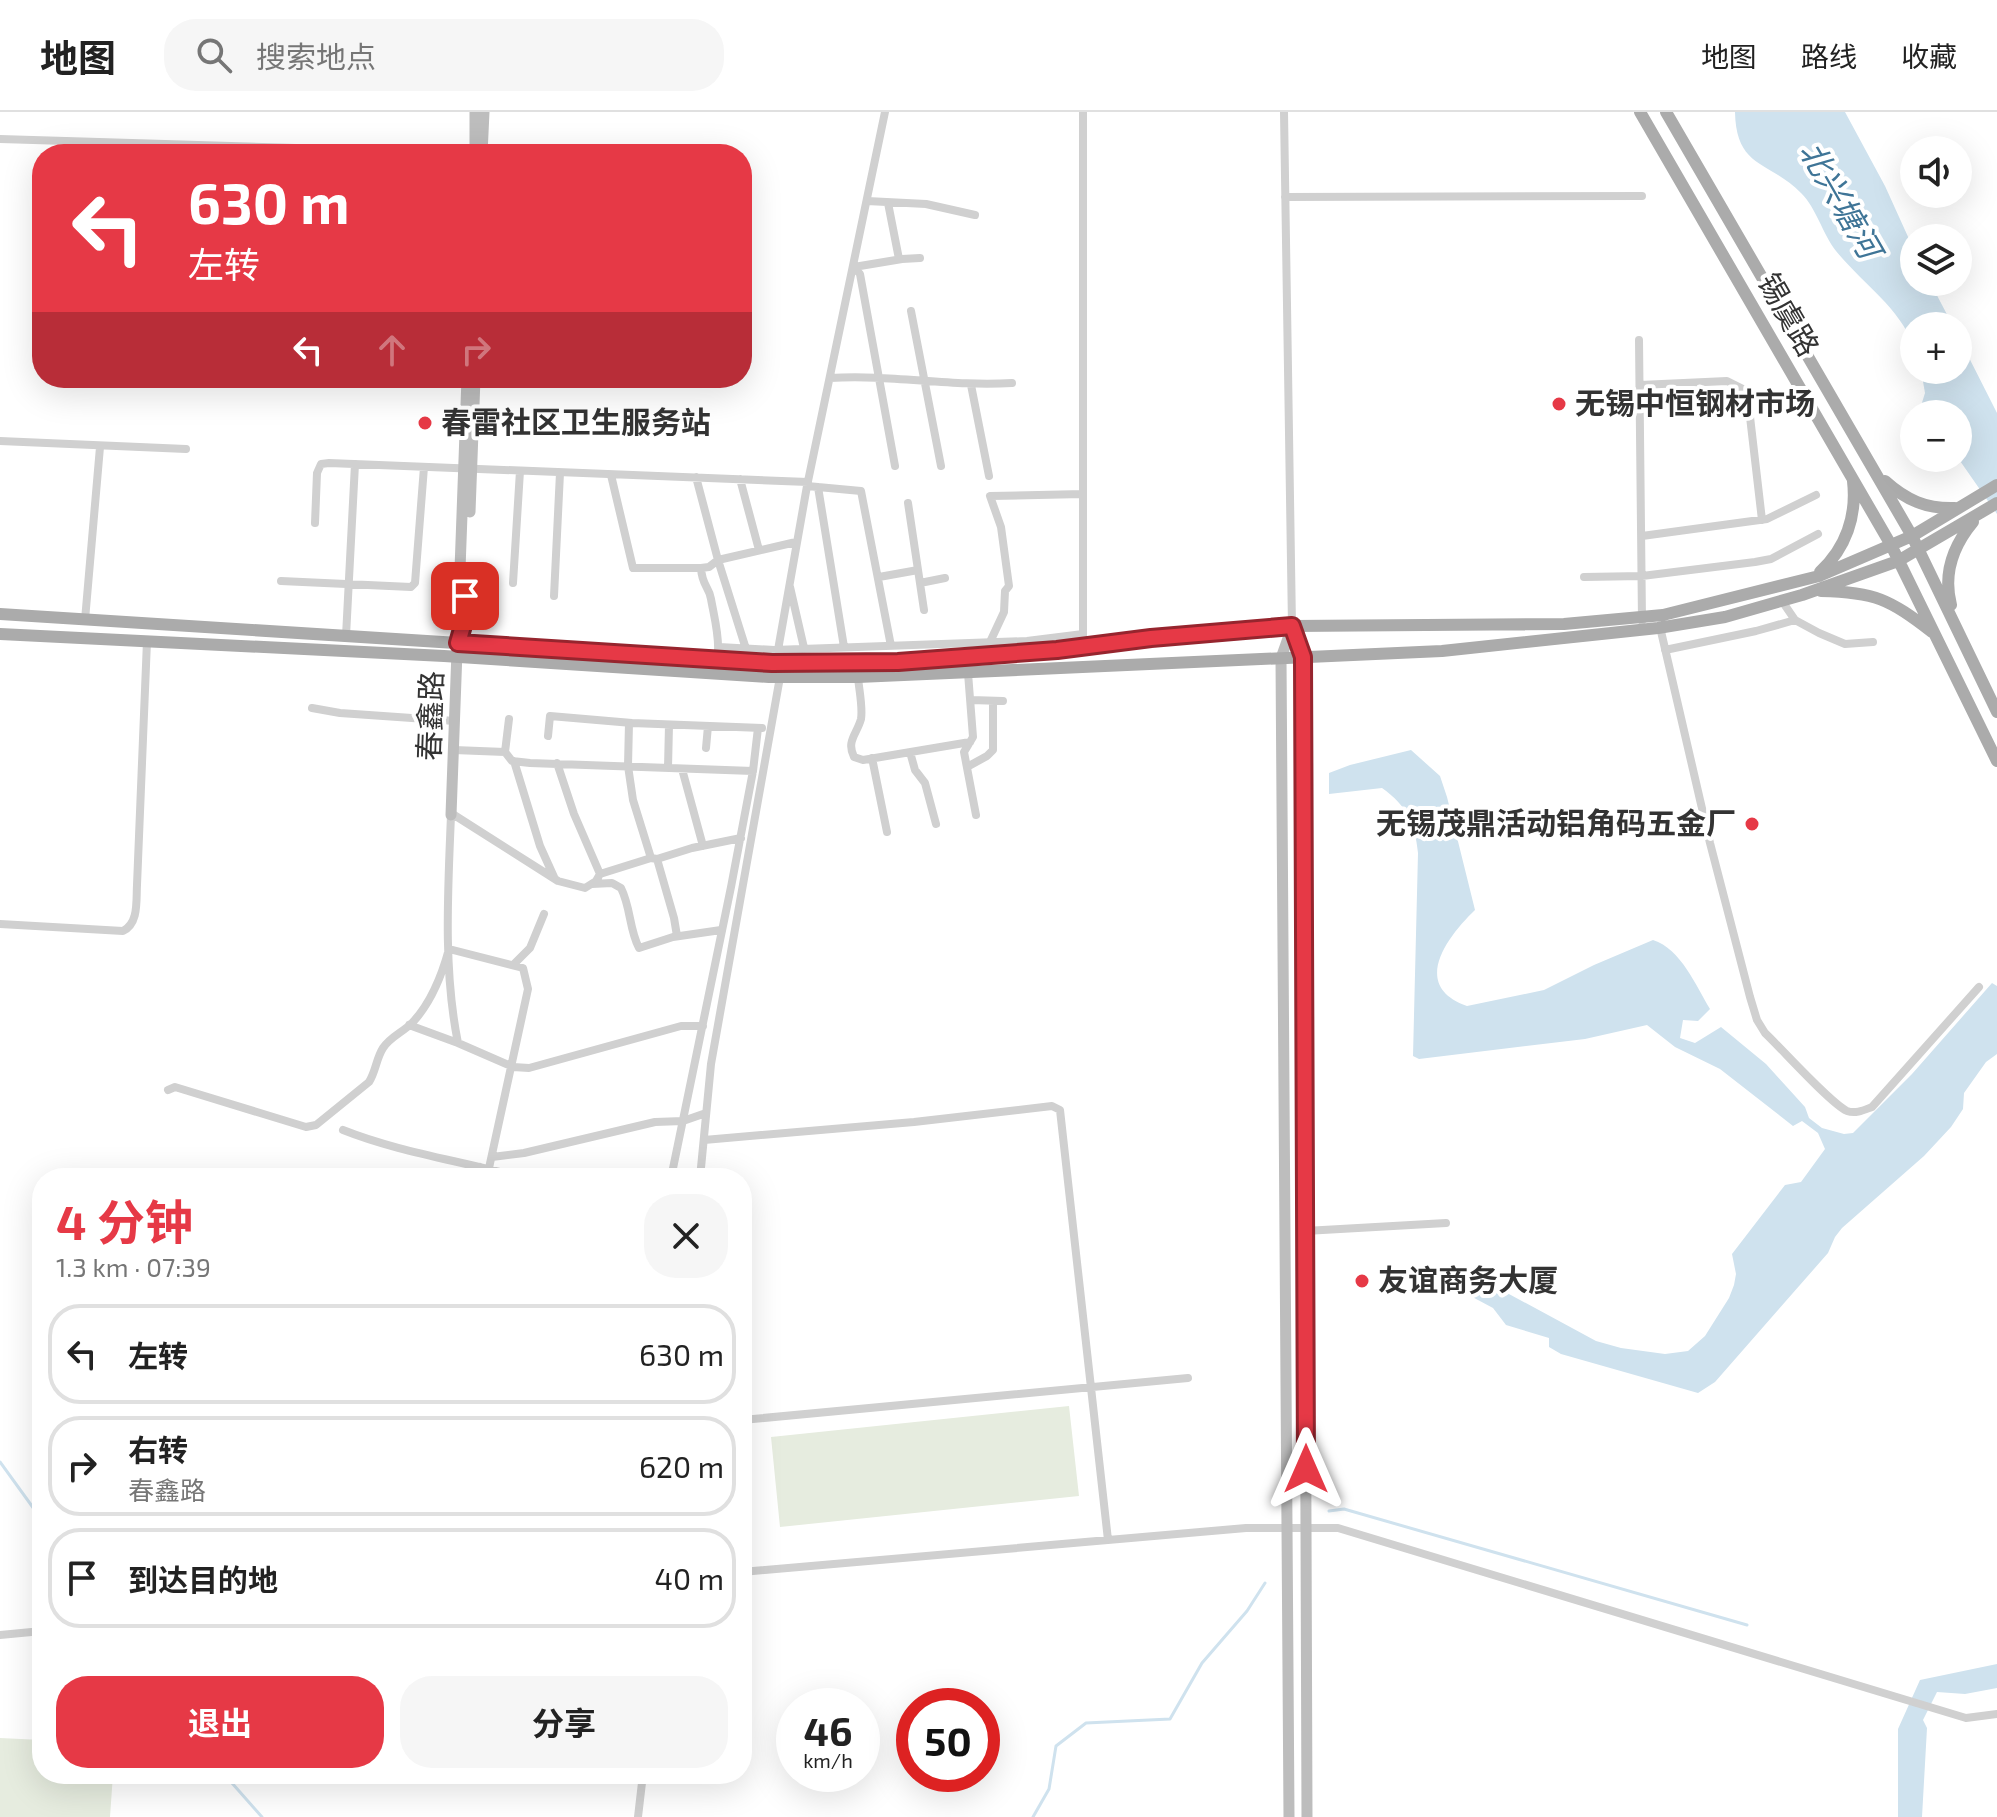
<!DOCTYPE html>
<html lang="zh">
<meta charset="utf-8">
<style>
:root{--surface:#fff;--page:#f6f6f6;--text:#222;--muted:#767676;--line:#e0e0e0;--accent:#e63946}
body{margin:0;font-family:"Exo 2","Noto Sans SC",sans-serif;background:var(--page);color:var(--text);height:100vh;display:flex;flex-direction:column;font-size:30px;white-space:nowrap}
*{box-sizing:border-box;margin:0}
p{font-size:26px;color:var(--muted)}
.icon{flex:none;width:44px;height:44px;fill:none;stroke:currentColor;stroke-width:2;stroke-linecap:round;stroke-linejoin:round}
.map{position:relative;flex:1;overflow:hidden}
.drawer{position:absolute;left:32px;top:1056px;width:720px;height:616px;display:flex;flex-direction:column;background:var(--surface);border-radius:32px;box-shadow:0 8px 32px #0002}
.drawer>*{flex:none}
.top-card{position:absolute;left:32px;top:32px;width:720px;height:244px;border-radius:32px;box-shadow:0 8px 32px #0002;background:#e63946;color:#fff;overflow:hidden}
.tools{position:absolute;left:1900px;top:24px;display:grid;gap:16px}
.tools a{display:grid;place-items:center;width:72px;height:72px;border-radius:50%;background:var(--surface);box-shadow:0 8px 32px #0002;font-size:40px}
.speed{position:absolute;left:776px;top:1576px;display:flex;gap:16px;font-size:40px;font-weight:700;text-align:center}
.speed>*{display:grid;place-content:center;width:104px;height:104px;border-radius:50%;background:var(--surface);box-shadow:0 8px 32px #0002;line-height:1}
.speed small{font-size:20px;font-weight:400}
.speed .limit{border:12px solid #d22;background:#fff;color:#111}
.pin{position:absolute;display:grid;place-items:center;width:68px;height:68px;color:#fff;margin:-34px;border-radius:16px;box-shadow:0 4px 12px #0006}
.me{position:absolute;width:88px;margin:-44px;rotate:0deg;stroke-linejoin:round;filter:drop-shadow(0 0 6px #0008)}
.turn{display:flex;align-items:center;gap:28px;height:168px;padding:0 24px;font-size:36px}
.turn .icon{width:104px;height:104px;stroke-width:2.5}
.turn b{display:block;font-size:56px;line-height:68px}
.lanes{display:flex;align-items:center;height:76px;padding:0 24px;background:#0003;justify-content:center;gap:40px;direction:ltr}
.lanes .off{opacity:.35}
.round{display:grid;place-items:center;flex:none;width:84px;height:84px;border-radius:32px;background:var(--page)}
.summary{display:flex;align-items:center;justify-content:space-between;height:136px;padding:0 24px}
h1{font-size:48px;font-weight:700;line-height:60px;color:var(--accent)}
.primary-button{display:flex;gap:16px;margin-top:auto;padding:16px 24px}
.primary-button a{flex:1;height:92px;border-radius:32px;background:var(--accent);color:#fff;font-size:32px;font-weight:700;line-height:92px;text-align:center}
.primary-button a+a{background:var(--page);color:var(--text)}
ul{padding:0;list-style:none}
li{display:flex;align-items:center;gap:24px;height:100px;margin:0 16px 12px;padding:0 8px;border:4px solid var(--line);border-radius:32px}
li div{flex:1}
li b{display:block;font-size:30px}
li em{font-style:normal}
header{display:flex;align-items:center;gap:48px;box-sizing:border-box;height:112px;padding:0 40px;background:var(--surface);border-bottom:2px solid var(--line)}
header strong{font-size:38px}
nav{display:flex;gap:44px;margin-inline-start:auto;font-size:28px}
.search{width:560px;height:72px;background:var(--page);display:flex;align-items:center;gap:20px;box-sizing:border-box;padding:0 28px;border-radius:32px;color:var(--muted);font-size:30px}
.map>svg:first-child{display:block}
.green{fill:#e6ecdf}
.water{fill:#cfe2ee}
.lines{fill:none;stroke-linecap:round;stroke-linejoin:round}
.stream{stroke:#cfe2ee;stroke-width:3}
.minor{stroke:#d0d0d0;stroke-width:8}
.secondary{stroke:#bdbdbd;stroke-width:11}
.primary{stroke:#ababab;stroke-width:12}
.route-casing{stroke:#96252e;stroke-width:20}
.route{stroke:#e63946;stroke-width:14}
.poi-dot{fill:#e63946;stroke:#fff;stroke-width:3}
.labels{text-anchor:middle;stroke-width:8;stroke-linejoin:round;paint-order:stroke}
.street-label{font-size:30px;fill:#333;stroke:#fff}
.poi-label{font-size:30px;font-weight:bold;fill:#333;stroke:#fff;text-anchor:start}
.water-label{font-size:32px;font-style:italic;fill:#3f7597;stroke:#fff}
</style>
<header>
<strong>地图</strong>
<div class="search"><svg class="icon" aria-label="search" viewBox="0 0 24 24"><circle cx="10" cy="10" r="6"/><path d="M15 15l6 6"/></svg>搜索地点</div>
<nav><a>地图</a><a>路线</a><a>收藏</a></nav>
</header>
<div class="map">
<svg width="1997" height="1705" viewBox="0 0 1997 1705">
<rect width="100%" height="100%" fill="#fff"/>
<path class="green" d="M1069,1294L1079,1384L780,1415L771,1325Z
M0,1626L42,1628V1662H113L110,1705H0Z"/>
<path class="water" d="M1735,0H1845L1885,74L1914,138V170H1930L1953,214H1914V234C1898,194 1863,172 1836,139C1822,121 1817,97 1801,81C1770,49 1736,57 1735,0Z
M1958,224L1997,301V402L1958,346V302H1923L1920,297L1925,281L1921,258H1958Z
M1411,638L1440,664L1447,685L1475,798C1447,825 1410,874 1467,894L1544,878L1594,853L1653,828C1681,837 1696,874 1710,897L1698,909L1683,908L1680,926L1695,931L1721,915L1766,952L1805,995L1809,1006L1822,1016L1844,1022L1853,1021L1912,962L1992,871L1997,874V942L1986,950L1964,981L1963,997L1951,1015L1924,1044L1842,1116L1835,1125L1828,1141L1715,1270L1698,1281L1561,1242L1549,1235V1226L1506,1213L1493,1196L1463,1180L1461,1156L1596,1229L1621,1236L1665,1242L1688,1239L1705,1224L1729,1186L1734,1173L1736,1162L1732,1142L1785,1073L1801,1070L1825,1037L1818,1021L1802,1009L1793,1014L1720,957L1675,935L1647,913L1585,927L1419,947L1413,944L1418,741C1415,711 1407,694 1382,676L1329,682V661L1350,653Z
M1997,1552V1576L1965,1582L1937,1580L1923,1608L1927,1616L1922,1705H1898V1617L1920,1568Z"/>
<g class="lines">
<path class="stream" d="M0,1350L42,1408
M1329,1399L1344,1397L1747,1513
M224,1662L262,1705
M1033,1705L1049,1677L1056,1634L1086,1611L1170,1607L1202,1551L1247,1499L1265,1471"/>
<path class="minor" d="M1284,0L1292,514
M0,27L499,42
M742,50V52
M1285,85L1642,84
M867,89L926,92L975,103
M888,91L899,147
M911,199L941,354
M1639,228L1642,509
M830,266C891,262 951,275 1012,271
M971,273L989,364
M1640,273L1727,269L1747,279L1762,408
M0,329L186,337
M895,354L860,162L854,155L902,147L920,146
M611,363L633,456H701
M696,365L718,448L746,537
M740,367L759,438
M807,374L861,379L891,534
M818,375L844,535
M908,391L924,498
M315,411L317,361L321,352L329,351L808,370
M1642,424L1767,407L1816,383
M879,465L918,458
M1584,465L1642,464L1755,450L1771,447L1818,422
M281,469L411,475L415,471L424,355
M513,471L520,359
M920,471L945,466
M790,475L804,536
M554,484L560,361
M1782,489L1795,508L1819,521L1845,532L1873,530
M85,508L100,335
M1660,515L1710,731L1750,885L1757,908L1765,921C1782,937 1830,991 1847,999C1856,1002 1864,998 1872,995L1979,875
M346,524L355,352
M990,530L1004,500L1005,479L1009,474L1001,415L990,384L1083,382
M719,535L774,538L1027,529L1083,522
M1083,535V0
M778,538L807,374L885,0
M1665,538L1756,519L1795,508
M718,539C719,522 714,504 711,487C709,474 702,474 701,456L709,455L718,448L796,430
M972,539L968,561L973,625L964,640L976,703
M858,565C859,578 863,595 861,607C857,622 846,629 854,645L863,648L970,630
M971,588L1003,589
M312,596L340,601L455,609
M629,611L628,654L633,688L651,746
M548,624L550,604L632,611L762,616
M706,636L708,614
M454,638L505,640L512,649L530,651L753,659
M505,640L509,607
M910,640L915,658L925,671L936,712
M872,646L887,720
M514,649L540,734L554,765
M557,651L574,702L600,762
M967,655L987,644L993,638V589
M668,656L669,613
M682,657L703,734
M451,701L558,769L585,776L596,769L600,762L651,746L657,747L692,736L741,726
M451,703C448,778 443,857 458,931L513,955L529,956L681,914H703
M657,747L674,806L677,824
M592,772L612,771L621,776C631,796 629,817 639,836L673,825L721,818
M0,812L123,819C139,811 136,789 137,773L147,529
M514,852L530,836L544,802
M409,913L458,931
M168,978L175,975L306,1015L316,1013L369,970C376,959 376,947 383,936C390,925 403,920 412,911C431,891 442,863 449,837L523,856L528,877L489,1056
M343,1018C401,1041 463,1049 522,1066
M704,1028L914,1010L1052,994L1060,998L1108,1428
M492,1045L524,1041L655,1010L683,1009L706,1001
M467,1066L480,1055
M671,1066L731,775L753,659L758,616
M700,1066L711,952L780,565
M1305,1119L1446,1111
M742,1308L1188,1266
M742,1460L1246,1416H1338L1966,1606L1997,1602
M0,1523L42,1519
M638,1705L643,1662"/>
<path class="secondary" d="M475,42V0
M482,42L484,0
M470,400L475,266
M1292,514L1303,545L1307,1705
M451,703L467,266
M1289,1705L1281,546L1292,515"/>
<path class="primary" d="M1640,0L1891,433L1997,649
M1666,0L1912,424L1997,600
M1885,369C1906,388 1926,397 1955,396
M1820,460C1846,436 1857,404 1853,369
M1821,479C1875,480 1889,487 1932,520
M1951,493C1943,462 1953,434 1973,410
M0,502L772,551L898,550L1292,514L1564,512L1663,503L1819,464L1912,424L1997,373
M0,522L444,544L769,565H858L1442,539L1658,516L1725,505L1802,483L1898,449L1997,391"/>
</g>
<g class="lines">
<g class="route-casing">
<path id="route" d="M465,484L464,510L458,531L772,551L898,550L1057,538L1151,526L1292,514L1303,545L1306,1357"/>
</g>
<use href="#route" class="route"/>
</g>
<g class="poi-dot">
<circle cx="1559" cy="292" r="8"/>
<circle cx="425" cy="311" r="8"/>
<circle cx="1752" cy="712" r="8"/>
<circle cx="1362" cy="1169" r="8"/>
</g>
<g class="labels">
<g class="street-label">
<text transform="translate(1788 203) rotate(60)" y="10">锡虞路</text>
<text transform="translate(431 604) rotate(-88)" y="10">春鑫路</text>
</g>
<g class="poi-label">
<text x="1575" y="302">无锡中恒钢材市场</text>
<text x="441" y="321">春雷社区卫生服务站</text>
<text x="1736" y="722" text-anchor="end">无锡茂鼎活动铝角码五金厂</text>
<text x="1378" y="1179">友谊商务大厦</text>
</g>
<g class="water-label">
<text transform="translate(1840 88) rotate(60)" y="11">北兴塘河</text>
</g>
</g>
</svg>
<div class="tools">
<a><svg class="icon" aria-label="sound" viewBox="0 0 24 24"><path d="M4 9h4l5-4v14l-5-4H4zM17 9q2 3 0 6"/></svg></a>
<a><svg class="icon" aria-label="layers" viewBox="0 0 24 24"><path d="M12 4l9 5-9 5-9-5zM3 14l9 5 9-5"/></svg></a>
<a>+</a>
<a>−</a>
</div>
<div class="speed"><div>46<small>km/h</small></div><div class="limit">50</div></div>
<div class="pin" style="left:465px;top:484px;background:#d93025"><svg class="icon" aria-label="arrive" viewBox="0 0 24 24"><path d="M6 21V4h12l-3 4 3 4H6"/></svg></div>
<svg class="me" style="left:1306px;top:1357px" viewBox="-20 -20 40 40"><path d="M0-17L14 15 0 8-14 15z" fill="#e63946" stroke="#fff" stroke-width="4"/></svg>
<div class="top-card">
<div class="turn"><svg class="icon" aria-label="left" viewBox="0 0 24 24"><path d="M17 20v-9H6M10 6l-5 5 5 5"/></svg><div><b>630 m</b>左转</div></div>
<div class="lanes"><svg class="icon" aria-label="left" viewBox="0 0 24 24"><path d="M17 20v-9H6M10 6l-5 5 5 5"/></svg><svg class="icon off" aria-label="ahead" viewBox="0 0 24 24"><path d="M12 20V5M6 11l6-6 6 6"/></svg><svg class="icon off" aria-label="right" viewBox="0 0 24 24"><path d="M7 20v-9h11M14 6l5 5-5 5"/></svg></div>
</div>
<section class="drawer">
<div class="summary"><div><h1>4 分钟</h1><p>1.3 km · 07:39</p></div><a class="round"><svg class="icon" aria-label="close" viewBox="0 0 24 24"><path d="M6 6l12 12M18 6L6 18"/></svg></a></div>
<ul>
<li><svg class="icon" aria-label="left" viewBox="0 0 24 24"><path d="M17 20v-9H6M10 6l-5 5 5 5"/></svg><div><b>左转</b></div><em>630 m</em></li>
<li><svg class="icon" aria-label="right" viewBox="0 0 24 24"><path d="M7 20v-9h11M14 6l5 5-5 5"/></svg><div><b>右转</b><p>春鑫路</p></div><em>620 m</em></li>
<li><svg class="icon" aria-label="arrive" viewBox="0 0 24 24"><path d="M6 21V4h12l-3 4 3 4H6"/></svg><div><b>到达目的地</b></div><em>40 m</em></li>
</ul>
<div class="primary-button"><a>退出</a><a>分享</a></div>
</section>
</div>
